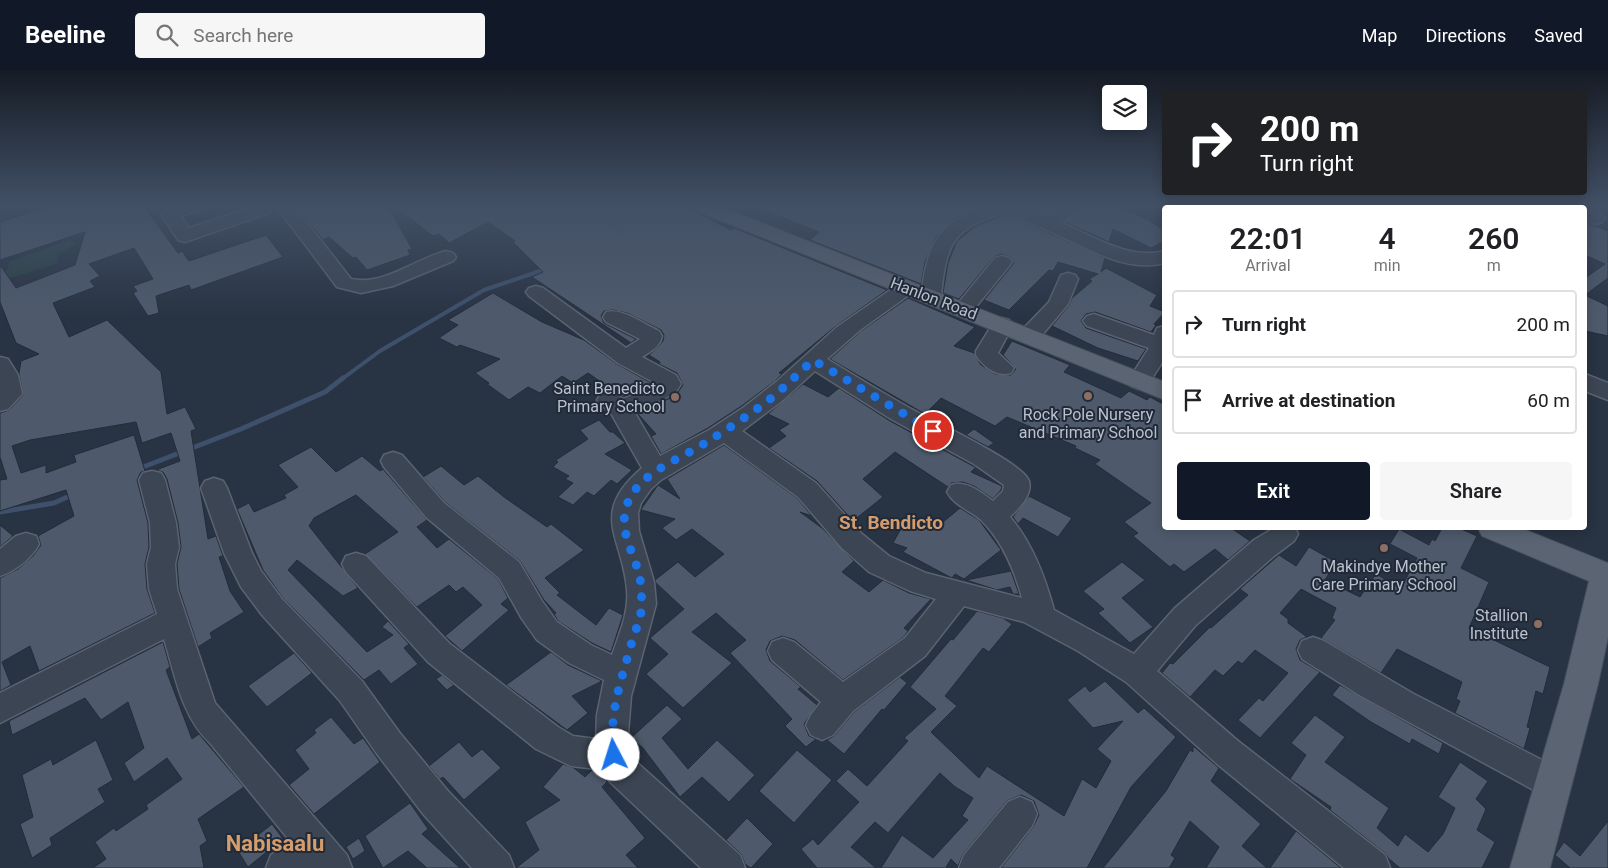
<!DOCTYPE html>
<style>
:root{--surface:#fff;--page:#f6f6f6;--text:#202124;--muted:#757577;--line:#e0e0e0;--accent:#111827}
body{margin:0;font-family:Roboto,sans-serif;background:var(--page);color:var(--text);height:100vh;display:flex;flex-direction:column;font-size:19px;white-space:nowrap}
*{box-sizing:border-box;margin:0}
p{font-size:16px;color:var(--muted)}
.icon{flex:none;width:28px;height:28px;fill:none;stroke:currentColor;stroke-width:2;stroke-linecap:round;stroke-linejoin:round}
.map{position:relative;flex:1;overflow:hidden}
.side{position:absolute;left:1162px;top:135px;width:425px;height:325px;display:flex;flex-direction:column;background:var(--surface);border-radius:5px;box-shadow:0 2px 12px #0003}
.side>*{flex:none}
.banner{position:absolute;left:1162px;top:20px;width:425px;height:105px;border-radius:5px;box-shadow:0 2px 12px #0003;background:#202124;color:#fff;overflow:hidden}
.tools{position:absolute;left:1102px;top:15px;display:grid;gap:10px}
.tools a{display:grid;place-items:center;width:45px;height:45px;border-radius:5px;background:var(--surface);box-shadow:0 2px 12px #0003;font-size:25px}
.pin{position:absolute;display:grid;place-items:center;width:42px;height:42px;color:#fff;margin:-21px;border:2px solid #fff;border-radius:50%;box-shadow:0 1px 5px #0007}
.me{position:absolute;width:55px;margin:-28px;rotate:355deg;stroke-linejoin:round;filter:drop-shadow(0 0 4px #0008)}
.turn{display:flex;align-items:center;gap:18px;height:105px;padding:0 15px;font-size:22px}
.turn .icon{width:65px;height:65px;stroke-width:2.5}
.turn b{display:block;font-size:35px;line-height:42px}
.eta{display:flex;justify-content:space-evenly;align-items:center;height:85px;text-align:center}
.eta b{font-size:30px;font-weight:600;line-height:35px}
.button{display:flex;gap:10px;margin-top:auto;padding:10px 15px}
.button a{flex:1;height:58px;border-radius:5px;background:var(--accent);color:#fff;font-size:20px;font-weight:600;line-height:58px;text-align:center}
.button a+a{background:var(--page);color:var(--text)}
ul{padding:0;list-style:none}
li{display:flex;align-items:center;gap:15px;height:68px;margin:0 10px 8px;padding:0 5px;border:2px solid var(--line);border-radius:5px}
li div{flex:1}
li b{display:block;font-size:19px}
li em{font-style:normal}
header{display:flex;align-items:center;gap:30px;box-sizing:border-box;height:70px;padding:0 25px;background:var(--accent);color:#fff}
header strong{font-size:24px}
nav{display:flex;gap:28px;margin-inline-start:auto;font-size:18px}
.search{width:350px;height:45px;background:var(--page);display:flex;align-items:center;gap:12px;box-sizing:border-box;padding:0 18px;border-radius:5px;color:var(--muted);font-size:19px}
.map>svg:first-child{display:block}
.green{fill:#2a4144}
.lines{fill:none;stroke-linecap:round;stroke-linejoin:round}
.stream-far1{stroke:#3e506c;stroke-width:4}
.stream{stroke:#3e506c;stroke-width:5}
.building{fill:#4e5a6c;stroke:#232c3b}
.minor-casing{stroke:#5b6370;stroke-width:3}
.major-casing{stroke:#464e5c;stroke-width:2}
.path{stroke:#485d61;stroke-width:2.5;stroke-dasharray:3 3;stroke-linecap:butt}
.minor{fill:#3c4553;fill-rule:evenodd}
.major{fill:#5b6473;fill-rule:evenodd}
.route{stroke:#1a73e8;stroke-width:9;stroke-dasharray:0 16.2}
.education-dot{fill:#8d6e63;stroke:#212a39;stroke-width:2}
.labels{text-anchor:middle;stroke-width:4;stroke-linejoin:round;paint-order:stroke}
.street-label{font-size:16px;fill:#bac1cd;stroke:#212a39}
.poi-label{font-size:16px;fill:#bac1cd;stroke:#212a39;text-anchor:end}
.quarter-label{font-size:19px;font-weight:bold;fill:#d59c6c;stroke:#212a39}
.near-quarter-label{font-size:22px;font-weight:bold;fill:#d59c6c;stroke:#212a39}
</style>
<header>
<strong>Beeline</strong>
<div class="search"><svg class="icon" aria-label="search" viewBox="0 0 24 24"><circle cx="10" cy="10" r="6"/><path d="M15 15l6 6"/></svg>Search here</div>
<nav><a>Map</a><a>Directions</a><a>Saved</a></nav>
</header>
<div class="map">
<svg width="1608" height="798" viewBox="0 0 1608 798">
<rect width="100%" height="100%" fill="#283343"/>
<path class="green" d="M70,170L76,174L57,185L59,193L0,211V203L8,199L9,192Z"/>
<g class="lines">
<path class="stream-far1" d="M342,309L380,281L484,220L546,199"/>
<path class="stream" d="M138,399L241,359L325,322L343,308
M0,442L54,433L74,424"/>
</g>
<path class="building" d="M40,136H144L178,183L182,181L189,191L266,165L283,187L191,220L189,215L156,226L159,243L148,246L133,223L137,221L133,216L153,209L134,178L89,194L100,206L90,211L95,217L53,233L69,267L107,250L161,302L167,344L185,337L196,359L191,361L208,469L216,466L223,486L219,487L230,521L244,542L210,563L212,568L198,577L179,519L177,494L181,477L178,453L167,409L163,402L156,400L180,391L171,363L142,373L136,352L30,370L12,376L21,403L46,395V403L76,392L74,385L134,365L145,401L141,402L137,410L148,453L149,477L145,494L147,519L155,543L39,601L30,576L2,592L11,615L0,621V508L18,499L33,486L41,475L38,466L74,446L66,420L0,441V410L7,409L0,387V343L9,340L23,325L19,303L21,291L39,284L16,273L0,232V195L16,218L75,195L85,162L0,190V152L42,139Z
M296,136H388L412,179L408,180L410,185L367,200L356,187L353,188L329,167L323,170Z
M394,136H684L731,160L734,158L887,220L836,256L779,303L782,304L775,311L743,335L708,358L661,384L651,366L656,364L638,344L676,325L683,315L677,303L659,294L660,292L649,285L658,277L663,271L664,265L661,260L627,243L613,240L604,241L601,246L604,253L636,269L631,273L532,207L543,202L513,172L515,171L488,152L449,173L439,164L433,166Z
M754,136H984L956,148L936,167L925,192L921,214L810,170L819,162Z
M1027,136H1058L1048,145Z
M1081,136H1117L1153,152H1151L1165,160V171L1151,178L1113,159L1109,172L1065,152Z
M1007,144L1105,188L1101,202L1106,198L1157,225L1150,236L1165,242L1154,254L1156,255L1151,262L1095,242L1086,244L1081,251L1086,258L1146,279L1138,291L1098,278L1052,256L1069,235L1072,228L1092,211L1089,209L1098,204L1058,192L1053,201L1049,200L1009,240L984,230L1014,193L1010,187L1001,184L994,187L959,229L943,223L948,193L957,171L976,156Z
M1585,152L1608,161V208L1585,225L1608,236V266L1585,261V208L1605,194L1585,185Z
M493,223L542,252L584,270L617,294L653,314L623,327L588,303L573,313L562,306L540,323L528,317L509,330L487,314L489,313L475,303L500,289L460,275L457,277L439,268L458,255L448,250Z
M908,228L975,257L954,276L974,283L981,295L995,304L1011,305L1016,299L1003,285L1012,271L1070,295L1064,302L1121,328L1129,321L1147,330L1150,327L1165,335V458H1231L1250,471L1228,490L1215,479L1184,502L1174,494L1170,497L1133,466L1138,463L1124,452L1151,433L1095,394L1100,390L1075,378L1076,376L1007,347L995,356L941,328L925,344L830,289L861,261Z
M803,314L828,327L839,318L890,351L973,396L976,397L971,402L1002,416L1001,420L993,429L974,416L963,412L951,413L948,417L895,382L863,409L883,427L853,451L817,411L769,378L786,366L779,360L789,354L768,344Z
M599,350L610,362H613L625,373L605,384L632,400L617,414L611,410L594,426L587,422L573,435L558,427L573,413L565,409L569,406L553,397L558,392L556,390L588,369L580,360Z
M974,359L994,373L988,377L966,365Z
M724,375L797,428L812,446L800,442L822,458L854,491L842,502L869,522L883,510L909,523L931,529L904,558L908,561L904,567L843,610L795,570L782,566L770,571L766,580L770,591L801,617L798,619L817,635L804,654L809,666L816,669L806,677L785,656L792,649L730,583L746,570L716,543L692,562L732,593L683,638L646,604L668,584L650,568L684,539L656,513L655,510L678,492L695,507L724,484L692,459L676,470L662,458L675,449L641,440L642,438L658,415L680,429L667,409Z
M311,377L336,402L362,386L380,401L383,399L427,450L417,457L437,478L449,469L498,509L508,528L501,534L509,540L462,581L445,566L482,535L463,517L456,522L449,515L417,537L365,484L398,462L356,425L314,448L309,456L358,518L343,526L297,490L288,500L367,582L393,565L382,557L388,551L409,574L404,578L418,594L391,614L379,600L364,610L283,528L263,500L237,439L249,433L254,442L286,428L284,425L298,417L278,395Z
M441,396L464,415L478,406L504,427L547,457L551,454L584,480L545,508L560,523L557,525L596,555L609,538L623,545L611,582L592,573L558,551L554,544L556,543L544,530L520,491L445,432L423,407Z
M1029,426L1072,448L1058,467L1023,448L1018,454L1013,447Z
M960,438L979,450L1001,480L964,509L955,504L952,508L950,507L903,482L907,478L893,473L903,455L920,460L935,447L943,452Z
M0,455L13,466L0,477Z
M1442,458H1459L1477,466L1461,498L1489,512L1469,558L1550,597L1543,624L1536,621L1527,657L1530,658L1524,679L1455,643L1460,631L1456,629L1462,612L1397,579L1381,603L1321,568L1335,550L1332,548L1336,538L1301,519L1280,543L1288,549V553L1307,567L1300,570L1296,579L1300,590L1320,602L1260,668L1238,650L1259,628L1263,631L1288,603L1255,580L1242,594L1238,591L1223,606L1215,600L1190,627L1162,603L1170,593L1173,594L1210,557L1211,558L1248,525L1240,519L1279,485L1296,496L1309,477L1336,492L1325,510L1360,527L1376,504L1401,518L1417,488L1390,474L1399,459L1429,475L1432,469L1435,471Z
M1122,492L1145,510L1122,528L1153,557L1130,573L1098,543L1104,539L1083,521Z
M1011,501L1019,524H1013L1010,517L997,520L966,510Z
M977,541L1003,548L1012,554L989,582L983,578L945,626L957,636L931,662L979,708L987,696L1064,746L1082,709L1096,718L1111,691L1097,679L1123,651L1093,658L1067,630L1085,616L1090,622L1105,611L1138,643L1144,638L1176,667L1131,717L1087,798H1001L1033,757L1039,745L1034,731L1021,725L1007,731L963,784L958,796L951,789L946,797L948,798H881L902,765L933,788L968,750L962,746L973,728L954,716L940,703L888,763L875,752L851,777L876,798H817L801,779L813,769L818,775L859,732L836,711L848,699L867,716L908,671L904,668L936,639L910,617L951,569L953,570Z
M163,572L170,597L166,600L192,669L199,664L244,717L198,749L207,771L200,776L204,798H93L106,789L95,772L114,758L116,761L148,739L146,735L182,709L167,688L134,712L124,693L144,678L128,632L101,650L85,628L12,665L9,651Z
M551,582L568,595L602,611L572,626L588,643L567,660L506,615Z
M294,583L312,603L267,637L248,616Z
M442,605L454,615L447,620L436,609Z
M900,607L907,613L884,640L882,639L844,684L827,670L834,666L854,642Z
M1340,615L1443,673L1439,684L1412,669L1410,674L1371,652L1332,625Z
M667,635L682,649L662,668L688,699L717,670L755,705L729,732L702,707L680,727L643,678L631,668Z
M1315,645L1345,667L1325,692L1389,738L1377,758L1398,776L1405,764L1428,782L1443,764L1455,738L1438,727L1460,692L1488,711L1476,729L1486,739L1477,760L1495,772L1482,798H1400L1388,788L1386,784L1330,740L1331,737L1290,709L1306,685L1291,673Z
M331,647L354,674L363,668L380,692L314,744L289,715L309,699L295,680L316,663L314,660Z
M96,670L113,710L98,719L105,732L50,768L52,775L32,788L20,754L33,747L22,705L51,689L53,695Z
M459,672L472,687L482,679L501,698L464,730L443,707L440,709L429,696Z
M1193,676L1219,698L1211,711L1261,754L1242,776L1267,798H1206L1219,777L1190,751L1171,785L1175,788L1169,798H1103L1166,721L1190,680L1193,682Z
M797,680L832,710L794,753L759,721Z
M563,694L574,698L585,707L592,700L599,701L606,709L607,712L602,717L645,768L626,785L638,798H516L539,780L525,752L560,730L543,717Z
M410,733L428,759L422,764L460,798H427L408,781L383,798L365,766Z
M747,748L773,774L751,798L745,794L741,784L726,770Z
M1608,751V798H1570L1555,785L1564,772L1580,786Z
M272,754L283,769L248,797L238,781Z
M1296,761L1341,798H1270Z
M359,768L365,781L353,789L346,777Z"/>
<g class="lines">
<g class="minor-casing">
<path id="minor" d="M178,136H204L201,140L181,146L189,158L255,136H270L272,139L269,143L185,172L178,170L161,144L164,140Z
M276,136H294L351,209C384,216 415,189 446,181L453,183L456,187L453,191L393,216L361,223L337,217Z
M989,136H1023L1048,147L1060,136H1079L1062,153C1096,167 1128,190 1165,181V193C1125,203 1088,178 1053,163C1038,156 1022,150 1007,142C953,158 946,172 941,227L938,231L931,233L924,231L921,227C927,175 937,152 989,136Z
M1414,136H1432V138H1414Z
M1552,136H1573L1575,138H1553Z
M1585,139L1602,144L1605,148L1602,152L1596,154L1585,150Z
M1002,186L1009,188L1012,192L1009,196L970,244L963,246L956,244L953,240L956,236L995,188Z
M1068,203L1075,205L1078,209L1068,234L1037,271L1029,273L1021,271L1018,266L1021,261L1049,232L1061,205Z
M906,212L913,214L916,218L913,222L860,260L827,289C854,305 879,321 906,336C928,349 1023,392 1029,411C1033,425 1018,439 1010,447C1032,472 1045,507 1054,540L1134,584L1175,538L1254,470L1274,458H1295L1298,464L1294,471L1274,486L1195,556L1157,601L1238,671L1385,785L1390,798H1344L1216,693L1126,612L1078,581L1024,552L964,536L925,586L853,641L833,665L822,670L811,665L806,655L811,645L821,632L772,590L768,581L772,572L783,568L794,572L843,612L905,568L936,529L910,521L869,502L842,478L798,427L724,373L661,410L651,419L641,433L638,443L639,461L654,512L656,534L631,626L628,664L633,689L740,785L745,798H701L609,711L605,700L571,696L536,679L428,592L346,502L342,494L346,486L356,483L366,486L450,574L558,657L573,666L596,669L597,645L604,610L569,593L537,570L522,549L499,508L426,447L384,397L381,391L384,385L393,382L402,385L444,433L519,492L542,531L557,552L591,575L612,585C619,564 629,543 627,521C624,468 587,445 642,398L612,345L597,330L601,324C610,322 616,323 623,329L657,314L618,293L529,226L526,222L529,218L536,216L543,218L626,278L640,269L606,252L603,247L606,242C623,238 643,254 659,261L662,266C660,277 651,281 642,287L676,305L681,314L675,323L635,343L660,386L709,360L744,337L776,312L837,257L899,214ZM815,301L891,349L974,394L1004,415L1003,421L993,431C980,422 967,410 951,415L947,422C954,435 969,440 980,449C1002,470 1014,499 1022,528L926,503L889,486L862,464L816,413L742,361L783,330Z
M1094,244L1154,265L1157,258L1165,256V288L1147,316L1139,319L1131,316L1128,311L1149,278L1087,256L1083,251L1087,246Z
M1002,248L1009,250L1013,255L998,283L1014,298L1011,303C996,307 984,297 976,285V281L995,250Z
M0,287L8,289L18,305L22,324L8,339L0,341Z
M1585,304L1608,313V330L1585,321Z
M152,401L161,403L165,410L176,453L179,477L175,494L177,519L215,633L327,762L347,785L352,798H266L271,785L290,771L210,673C181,646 175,604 164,569L0,653V623L157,544L149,519L147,494L151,477L150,453L139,410L143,403Z
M214,408L223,411L227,418L252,483L261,501L282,529L362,611L399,662L448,721L509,785L514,798H472L424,745L377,684L340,631L262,545L241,517L224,483L201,418L205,411Z
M26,463L36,466L39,474C32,488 15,501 0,506V479L16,466Z
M1313,567L1324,571L1412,623L1565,702L1570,713L1565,724L1553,729L1541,724L1361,626L1302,589L1298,580L1302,571Z
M1020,727L1032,732L1037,744L1032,756L999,798H959L964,785L1008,732Z"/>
</g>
<g class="major-casing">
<path id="major" d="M692,136H719L1165,312V330L695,140Z
M1478,458H1521L1608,493V567L1598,614L1550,798H1510L1564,614L1589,511L1482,466Z"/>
</g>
<path class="path" d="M581,136L628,167
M586,139L594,136"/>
<use href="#minor" class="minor"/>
<use href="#major" class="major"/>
</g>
<linearGradient id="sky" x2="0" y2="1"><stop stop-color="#161c25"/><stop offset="0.55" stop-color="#425066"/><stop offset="1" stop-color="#425066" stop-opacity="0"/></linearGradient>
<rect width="1608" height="247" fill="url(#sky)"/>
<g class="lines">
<path class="route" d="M614,685C608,646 621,611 631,575C634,564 639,553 641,542C642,530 642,516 639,504C634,484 621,464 625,442C632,406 674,392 702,375C723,362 745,348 765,333C782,320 797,305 813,290L933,361"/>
</g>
<g class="education-dot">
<circle cx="1088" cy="326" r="5"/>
<circle cx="675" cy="327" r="5"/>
<circle cx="1384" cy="478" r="5"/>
<circle cx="1538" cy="554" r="5"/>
</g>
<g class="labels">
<g class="street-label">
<text transform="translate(934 228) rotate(21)" y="6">Hanlon Road</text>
</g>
<g class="poi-label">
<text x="665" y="324">Saint Benedicto<tspan x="665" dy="18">Primary School</tspan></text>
<text x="1088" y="350" text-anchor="middle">Rock Pole Nursery<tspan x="1088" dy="18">and Primary School</tspan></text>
<text x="1384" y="502" text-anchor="middle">Makindye Mother<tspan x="1384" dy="18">Care Primary School</tspan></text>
<text x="1528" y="551">Stallion<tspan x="1528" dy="18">Institute</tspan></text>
</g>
<g class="quarter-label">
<text x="891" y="459">St. Bendicto</text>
</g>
<g class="near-quarter-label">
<text x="275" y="781">Nabisaalu</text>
</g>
</g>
</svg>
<div class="tools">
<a><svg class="icon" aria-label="layers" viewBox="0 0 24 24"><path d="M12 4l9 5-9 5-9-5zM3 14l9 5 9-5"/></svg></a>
</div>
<div class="pin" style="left:933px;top:361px;background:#d93025"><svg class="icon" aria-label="arrive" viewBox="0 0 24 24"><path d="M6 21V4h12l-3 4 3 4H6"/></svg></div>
<svg class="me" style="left:614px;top:685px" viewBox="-20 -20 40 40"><circle r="19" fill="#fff"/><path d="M0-13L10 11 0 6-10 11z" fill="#1a73e8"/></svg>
<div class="banner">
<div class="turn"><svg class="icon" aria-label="right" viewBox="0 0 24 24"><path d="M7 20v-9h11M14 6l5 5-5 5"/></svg><div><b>200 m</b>Turn right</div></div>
</div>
<section class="side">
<div class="eta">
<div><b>22:01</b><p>Arrival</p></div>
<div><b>4</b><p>min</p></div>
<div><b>260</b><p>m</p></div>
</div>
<ul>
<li><svg class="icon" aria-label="right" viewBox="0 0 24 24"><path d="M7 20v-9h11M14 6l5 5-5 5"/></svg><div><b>Turn right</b></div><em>200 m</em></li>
<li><svg class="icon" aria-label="arrive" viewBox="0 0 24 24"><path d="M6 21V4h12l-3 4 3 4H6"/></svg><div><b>Arrive at destination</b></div><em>60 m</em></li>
</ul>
<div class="button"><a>Exit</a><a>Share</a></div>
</section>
</div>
